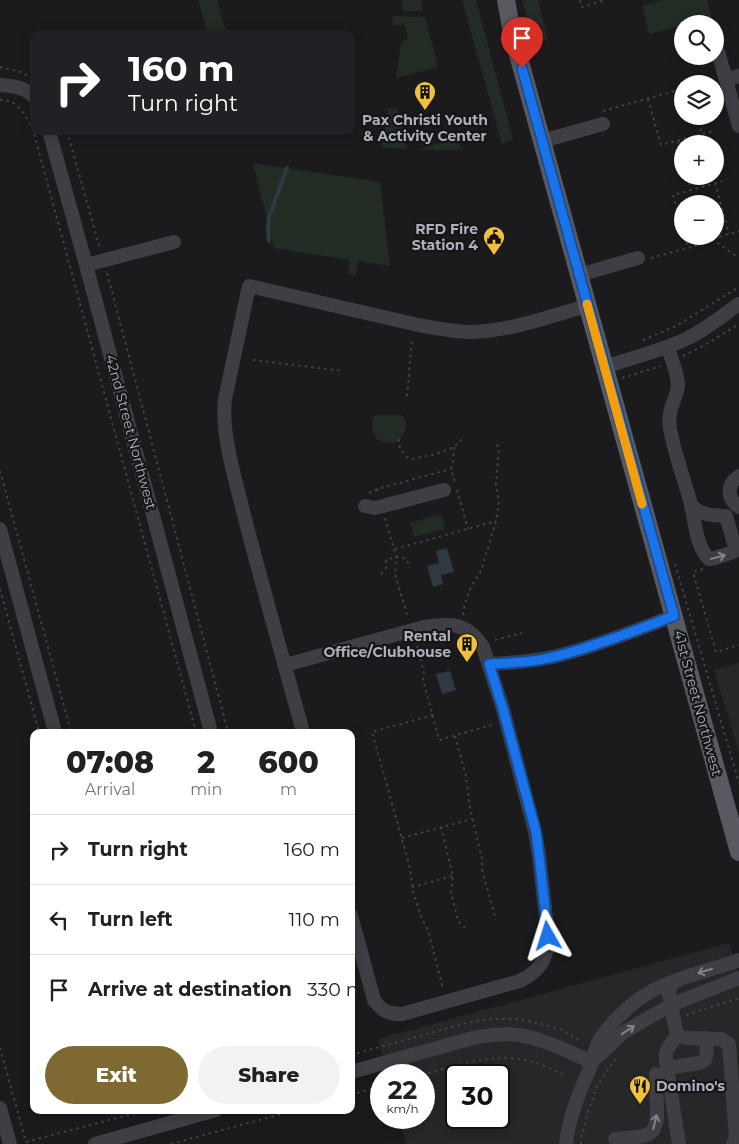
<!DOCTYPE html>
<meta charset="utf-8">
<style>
:root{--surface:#fff;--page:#f2f2f2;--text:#202124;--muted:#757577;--line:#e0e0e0;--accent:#7e6930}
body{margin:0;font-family:Montserrat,sans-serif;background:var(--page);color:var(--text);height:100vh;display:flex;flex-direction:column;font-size:19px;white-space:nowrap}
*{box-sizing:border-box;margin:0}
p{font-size:16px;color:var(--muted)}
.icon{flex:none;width:28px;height:28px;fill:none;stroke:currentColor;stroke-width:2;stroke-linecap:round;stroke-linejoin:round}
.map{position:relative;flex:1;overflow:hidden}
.details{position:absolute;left:30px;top:729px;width:325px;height:385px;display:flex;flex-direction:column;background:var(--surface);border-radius:10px;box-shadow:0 2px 12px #0003}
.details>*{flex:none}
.banner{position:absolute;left:30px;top:30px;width:325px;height:105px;border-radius:10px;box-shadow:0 2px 12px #0003;background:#202124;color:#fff;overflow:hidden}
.buttons{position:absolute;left:674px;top:15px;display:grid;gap:10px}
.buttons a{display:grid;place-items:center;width:50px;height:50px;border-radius:50%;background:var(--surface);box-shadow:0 2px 12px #0003;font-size:25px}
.speed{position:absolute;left:370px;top:1064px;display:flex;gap:10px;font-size:25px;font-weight:700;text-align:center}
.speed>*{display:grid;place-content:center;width:65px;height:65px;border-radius:50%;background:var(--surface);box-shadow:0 2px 12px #0003;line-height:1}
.speed small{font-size:12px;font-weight:400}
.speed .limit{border:2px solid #111;border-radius:8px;background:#fff;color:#111}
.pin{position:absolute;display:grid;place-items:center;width:42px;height:42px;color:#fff;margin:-51px -21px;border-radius:50% 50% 50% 0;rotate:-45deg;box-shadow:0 0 5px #0007}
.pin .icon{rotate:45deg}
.me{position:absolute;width:55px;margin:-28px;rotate:354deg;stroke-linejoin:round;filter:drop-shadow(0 0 4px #0008)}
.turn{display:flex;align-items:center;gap:18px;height:105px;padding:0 15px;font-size:22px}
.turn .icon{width:65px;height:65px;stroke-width:2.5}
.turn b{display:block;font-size:35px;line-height:42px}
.eta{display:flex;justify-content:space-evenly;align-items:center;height:85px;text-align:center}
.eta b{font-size:30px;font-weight:800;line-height:35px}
.cta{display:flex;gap:10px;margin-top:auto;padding:10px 15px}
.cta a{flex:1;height:58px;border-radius:30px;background:var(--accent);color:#fff;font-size:20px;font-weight:800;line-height:58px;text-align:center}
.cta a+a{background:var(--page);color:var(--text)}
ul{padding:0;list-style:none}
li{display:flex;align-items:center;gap:15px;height:70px;padding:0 15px;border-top:1px solid var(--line)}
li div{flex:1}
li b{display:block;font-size:19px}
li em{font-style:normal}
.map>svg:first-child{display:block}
.built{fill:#27272a;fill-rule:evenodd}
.green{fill:#232c24}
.water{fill:#303942}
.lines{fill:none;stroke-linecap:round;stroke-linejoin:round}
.stream{stroke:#303942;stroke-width:4}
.path{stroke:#424349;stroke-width:2;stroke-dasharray:2.5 4;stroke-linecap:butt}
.minor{stroke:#3e3e44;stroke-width:14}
.major{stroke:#585961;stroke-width:18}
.oneway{stroke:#81838c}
.route-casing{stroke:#114b97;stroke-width:12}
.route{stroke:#1a73e8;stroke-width:9}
.slow{stroke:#f59e0b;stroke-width:9}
.labels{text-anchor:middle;stroke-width:4.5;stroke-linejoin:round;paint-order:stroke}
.poi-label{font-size:14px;font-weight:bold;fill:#aeb1bc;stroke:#161618;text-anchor:end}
.street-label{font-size:14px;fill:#aeb1bc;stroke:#161618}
</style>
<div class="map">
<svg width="739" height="1144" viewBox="0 0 739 1144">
<rect width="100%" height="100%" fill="#1b1b1d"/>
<path class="built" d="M739,663V753L714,670Z
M729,943L739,977V1144H406L399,1118H424V1075H388L378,1039ZM456,1075H499V1118H456Z"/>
<path class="green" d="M198,0H217L225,29L228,34H208Z
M402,0H421L423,11H403Z
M462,0H476L513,139L502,144Z
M522,0H538L549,42L532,36Z
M664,0H707L712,17L682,24V25L649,34L642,6Z
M393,16L425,17L438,67L396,78L401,43L408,39L405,25H392Z
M397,108L407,149L382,147L388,109Z
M456,137L462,150H418Z
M253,163L380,182L390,266L358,261L356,275L348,274L350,260L274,248Z
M377,415H402C407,421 407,425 404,433C403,434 401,439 400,440C397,443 393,443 389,443C373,441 370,432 373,417Z
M441,514L445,529L414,537L410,523Z"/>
<path class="water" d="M447,548L454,572L441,575L443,584L433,587L427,566L439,563L436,551Z
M450,671L456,690L442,694L436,674Z"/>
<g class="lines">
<path class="stream" d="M269,241L268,229L269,217L287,168"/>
<path class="path" d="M580,0L582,7L605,0
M0,67L21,72L34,79
M702,84L712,81
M648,99L661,145L713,131
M0,100C18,99 26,116 33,130L196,732
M603,111L682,89
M697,116L702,134
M67,131L100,249
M678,141L682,157
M688,176L691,190
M715,183L729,234
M682,229L673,195L727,180
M685,236L688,248
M712,239L736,256L739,255
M651,258L695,246L718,237L739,231
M107,273L228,732
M643,340L676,326L739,287
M683,356L705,345L739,324
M253,360L343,371
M622,378L661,366
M407,396L412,338
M399,439V445L401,450L407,457L413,459L436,454L454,447L463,438
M454,447L453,464L451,469L455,483
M0,471L71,732
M377,489L379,494
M457,490L468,529
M369,493L377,489L451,469
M385,518L396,556L395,574L407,615
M395,549L496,521
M675,564L739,783
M703,569L693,572L716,652L739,645
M381,574L386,568V560C398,556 406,554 410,568
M0,589L39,732
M463,615L465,603L471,587L481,571L496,521L499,502L496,484L499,448L495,441
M495,640L522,633
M417,646L424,673L423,679L439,740L495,724
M433,715L372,732L410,868L413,892L422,919L428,930L443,989
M455,736L466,776L470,808L482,859V870L496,920
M441,827L453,876L451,892L458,921L465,928
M402,838L472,819
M412,887L453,876
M686,1015L736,999L739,1000
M0,1048L26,1142L147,1110
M351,1055L466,1023L491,1019H519L538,1023L560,1029L582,1042
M422,1075C461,1064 500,1050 540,1064C549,1067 557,1072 565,1075
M351,1095L381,1086
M171,1144L296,1110
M581,1144V1139L588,1112L597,1086L615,1059"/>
<path class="minor" d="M715,41L739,126
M726,80L739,76
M0,85C12,86 26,87 34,97
M49,131L86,265L211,732
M542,141L603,124
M86,265L174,242
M579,275L638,258
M668,347C671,359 678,373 678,386C677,394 673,402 671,409C669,416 669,422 670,429C675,455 684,479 691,504C695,521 696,547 709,559L715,558L733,552L735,550V547L726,516
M604,367C632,358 660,351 686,339C705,330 722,316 739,304
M739,476C727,484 726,498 739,507
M365,506L375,508L444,490
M691,506C703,516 711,515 726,516
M0,529L55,732
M489,664C512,663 535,661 557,656C597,646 636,630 674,616
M285,665L424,627C451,623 466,622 483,647L503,709L535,832L539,855L548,936C547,960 541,970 520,981L402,1014C388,1014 382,1011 374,1000L351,915
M303,732C283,659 262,585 243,511C235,477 221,434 225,399L249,286L418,325C436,328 454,332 472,332C511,331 550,316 587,306
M677,1036L687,1038L721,1039L729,1044L736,1138L733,1144
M594,1060L624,1032L671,1005L739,978
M667,1068C664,1050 666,1050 677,1036L669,994L671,983
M351,1072L473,1038C488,1035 504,1033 519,1035C544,1039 569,1052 592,1062
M0,1108L10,1144
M615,1139C624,1138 643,1138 650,1133C661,1126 656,1099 656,1087L657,1085L656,1074
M95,1144L216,1110
M566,1144C569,1117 579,1093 590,1068C593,1059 595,1048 600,1039C612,1021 631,1003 650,992C675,978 711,970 739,960
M679,1144L667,1068L699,1063L705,1060L707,1051L705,1038"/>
<path class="major" d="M506,0L512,33L739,852"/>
</g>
<defs><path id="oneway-shaft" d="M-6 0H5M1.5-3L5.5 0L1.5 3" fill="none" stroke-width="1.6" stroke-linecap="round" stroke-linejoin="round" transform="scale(1.25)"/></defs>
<g class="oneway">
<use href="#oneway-shaft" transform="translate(718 557) rotate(-15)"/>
<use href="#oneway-shaft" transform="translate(705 971) rotate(163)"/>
<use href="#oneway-shaft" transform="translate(628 1030) rotate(-33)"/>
<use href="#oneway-shaft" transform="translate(655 1122) rotate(-76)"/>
</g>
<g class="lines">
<g class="route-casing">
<path id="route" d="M522,68L674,616C636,630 597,646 557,656C535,662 512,663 489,664L503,709L536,832L539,855L548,936"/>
</g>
<use href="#route" class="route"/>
<path class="slow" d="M587,304L642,504"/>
</g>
<defs>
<g id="building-pin" transform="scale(1.125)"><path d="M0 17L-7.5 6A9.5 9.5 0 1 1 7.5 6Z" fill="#f1c03f" stroke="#161618"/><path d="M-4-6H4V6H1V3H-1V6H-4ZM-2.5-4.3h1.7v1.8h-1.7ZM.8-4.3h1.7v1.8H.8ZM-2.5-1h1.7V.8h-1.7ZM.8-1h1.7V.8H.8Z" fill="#111"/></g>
<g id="civic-pin" transform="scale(1.125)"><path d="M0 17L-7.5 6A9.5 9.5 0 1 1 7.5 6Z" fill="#f1c03f" stroke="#161618"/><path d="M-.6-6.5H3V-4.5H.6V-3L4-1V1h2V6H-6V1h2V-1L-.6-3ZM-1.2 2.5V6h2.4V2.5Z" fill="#111"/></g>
<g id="restaurant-pin" transform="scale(1.125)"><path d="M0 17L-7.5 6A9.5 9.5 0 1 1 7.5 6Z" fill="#f1c03f" stroke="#161618"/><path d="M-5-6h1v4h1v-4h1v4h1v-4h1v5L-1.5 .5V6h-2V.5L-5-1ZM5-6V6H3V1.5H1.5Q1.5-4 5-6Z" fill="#111"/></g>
</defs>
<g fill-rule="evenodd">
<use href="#building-pin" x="425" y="92"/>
<use href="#civic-pin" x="494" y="237"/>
<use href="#building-pin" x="467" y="644"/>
<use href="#restaurant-pin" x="640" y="1086"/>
</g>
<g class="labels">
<g class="poi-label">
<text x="425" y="125" text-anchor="middle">Pax Christi Youth<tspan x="425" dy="16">&amp; Activity Center</tspan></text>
<text x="478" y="234">RFD Fire<tspan x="478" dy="16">Station 4</tspan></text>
<text x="451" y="641">Rental<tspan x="451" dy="16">Office/Clubhouse</tspan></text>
<text x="656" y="1091" text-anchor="start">Domino's</text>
</g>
<g class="street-label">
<text transform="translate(131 432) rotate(75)" y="5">42nd Street Northwest</text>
<text transform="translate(698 703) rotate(75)" y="5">41st Street Northwest</text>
</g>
</g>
</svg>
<div class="buttons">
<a><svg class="icon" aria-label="search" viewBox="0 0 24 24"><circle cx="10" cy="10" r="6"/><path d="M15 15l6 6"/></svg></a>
<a><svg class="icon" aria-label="layers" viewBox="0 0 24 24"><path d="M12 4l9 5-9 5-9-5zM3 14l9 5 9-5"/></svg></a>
<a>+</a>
<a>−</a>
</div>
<div class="speed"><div>22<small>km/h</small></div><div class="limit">30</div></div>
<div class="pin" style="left:522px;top:68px;background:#d93025"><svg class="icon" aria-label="arrive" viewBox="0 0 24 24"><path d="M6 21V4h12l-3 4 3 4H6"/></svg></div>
<svg class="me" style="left:548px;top:936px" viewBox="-20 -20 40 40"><path d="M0-17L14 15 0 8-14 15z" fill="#1a73e8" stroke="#fff" stroke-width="4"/></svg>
<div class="banner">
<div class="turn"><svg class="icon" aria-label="right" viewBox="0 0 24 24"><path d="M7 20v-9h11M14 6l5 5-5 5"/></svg><div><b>160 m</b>Turn right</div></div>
</div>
<section class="details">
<div class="eta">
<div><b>07:08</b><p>Arrival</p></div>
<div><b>2</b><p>min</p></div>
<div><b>600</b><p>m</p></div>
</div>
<ul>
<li><svg class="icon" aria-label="right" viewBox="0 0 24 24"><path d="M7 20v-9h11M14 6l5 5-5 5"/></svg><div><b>Turn right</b></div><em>160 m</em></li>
<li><svg class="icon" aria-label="left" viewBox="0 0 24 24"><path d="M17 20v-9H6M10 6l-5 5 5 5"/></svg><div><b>Turn left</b></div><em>110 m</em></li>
<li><svg class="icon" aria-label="arrive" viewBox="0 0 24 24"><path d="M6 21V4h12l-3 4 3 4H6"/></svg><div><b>Arrive at destination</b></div><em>330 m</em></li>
</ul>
<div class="cta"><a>Exit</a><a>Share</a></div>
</section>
</div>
